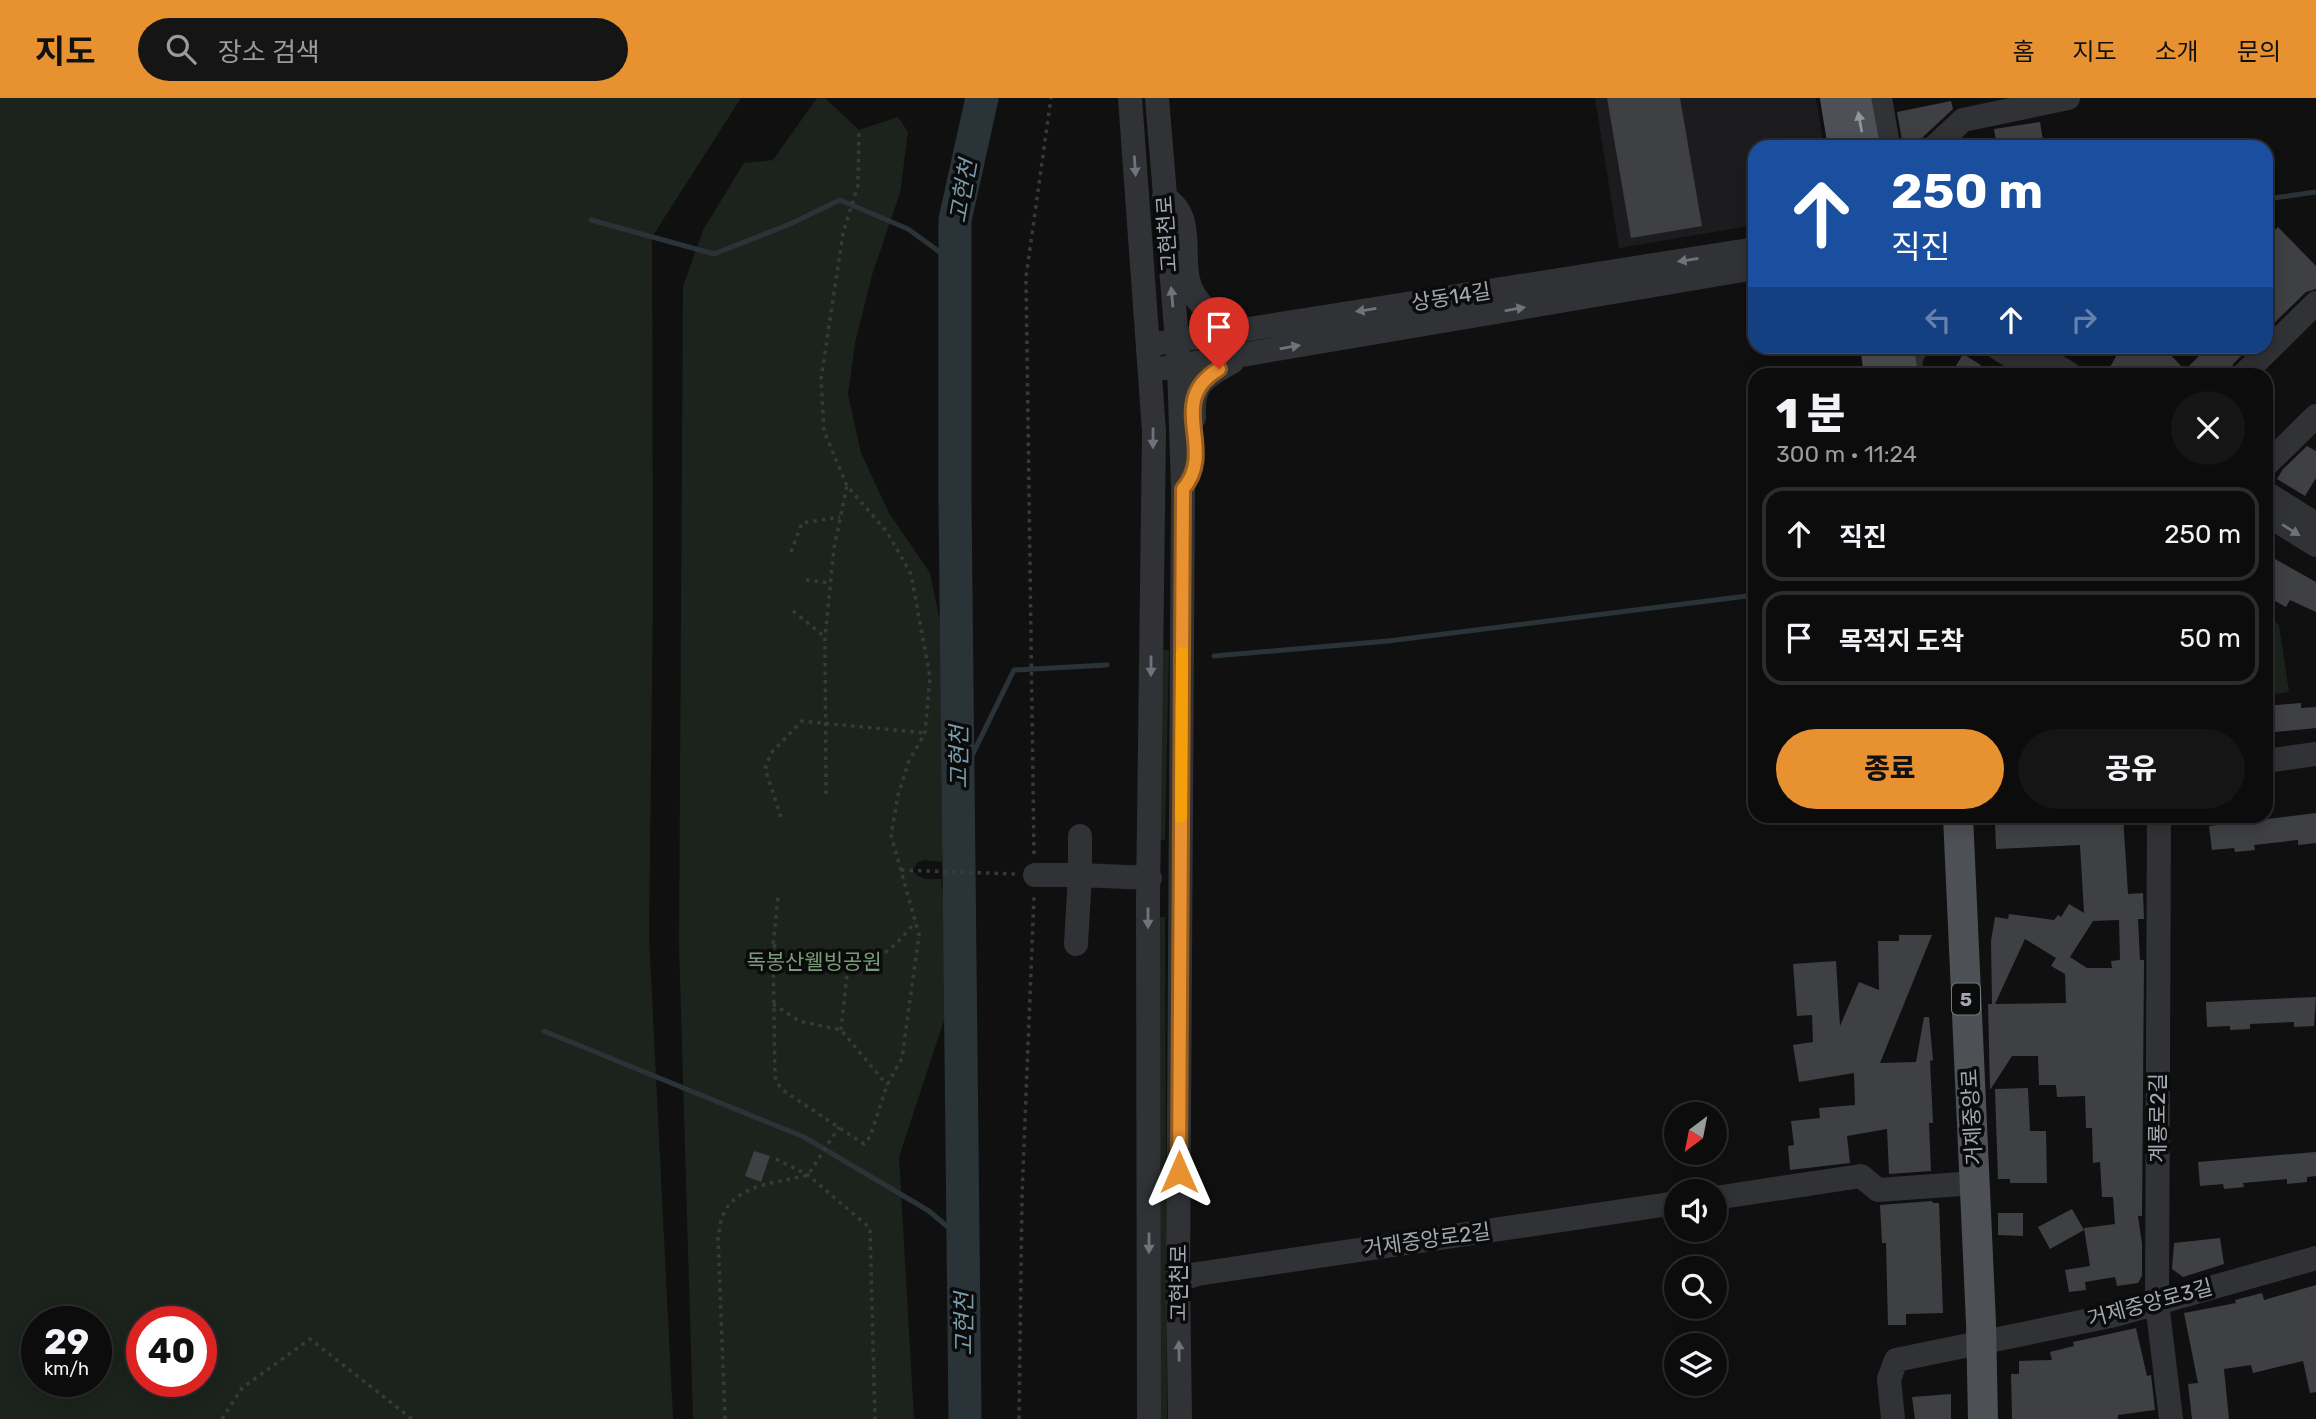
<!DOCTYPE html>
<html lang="ko">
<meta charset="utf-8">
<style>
:root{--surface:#0c0c0d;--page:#151516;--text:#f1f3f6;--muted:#9a9b9d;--line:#2c2c2e;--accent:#e89130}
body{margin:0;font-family:Rubik,"Noto Sans KR",sans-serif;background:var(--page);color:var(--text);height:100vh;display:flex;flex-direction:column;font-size:26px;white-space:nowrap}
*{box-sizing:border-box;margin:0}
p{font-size:23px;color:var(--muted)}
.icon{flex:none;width:38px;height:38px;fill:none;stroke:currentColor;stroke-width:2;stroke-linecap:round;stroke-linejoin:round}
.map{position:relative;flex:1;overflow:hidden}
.drawer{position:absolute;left:1748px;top:270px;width:525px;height:455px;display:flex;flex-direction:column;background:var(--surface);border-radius:21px;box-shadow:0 4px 18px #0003,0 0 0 2px var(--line)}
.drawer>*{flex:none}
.guide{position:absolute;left:1748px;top:42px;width:525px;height:214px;border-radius:21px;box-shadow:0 4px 18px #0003,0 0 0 2px var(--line);background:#1a4fa0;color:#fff;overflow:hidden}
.needle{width:46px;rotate:212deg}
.controls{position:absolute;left:1664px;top:1004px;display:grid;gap:14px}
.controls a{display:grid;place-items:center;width:63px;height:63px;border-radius:50%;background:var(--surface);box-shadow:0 4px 18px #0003,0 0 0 2px var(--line);font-size:35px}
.speed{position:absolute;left:21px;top:1208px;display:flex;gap:14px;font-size:35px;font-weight:700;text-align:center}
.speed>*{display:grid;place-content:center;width:91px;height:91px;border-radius:50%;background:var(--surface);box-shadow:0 4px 18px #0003,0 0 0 2px var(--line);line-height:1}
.speed small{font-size:18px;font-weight:400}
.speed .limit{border:10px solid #d22;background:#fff;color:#111}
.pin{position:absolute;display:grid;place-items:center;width:60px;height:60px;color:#fff;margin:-72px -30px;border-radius:50% 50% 50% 0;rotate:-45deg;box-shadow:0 0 7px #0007}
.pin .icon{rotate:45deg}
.me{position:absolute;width:77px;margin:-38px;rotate:0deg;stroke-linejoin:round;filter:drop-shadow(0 0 5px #0008)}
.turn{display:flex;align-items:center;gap:24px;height:147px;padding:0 28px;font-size:32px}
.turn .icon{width:91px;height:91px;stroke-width:2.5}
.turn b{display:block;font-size:49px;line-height:60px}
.lanes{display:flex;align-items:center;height:66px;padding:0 28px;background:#0003;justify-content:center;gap:35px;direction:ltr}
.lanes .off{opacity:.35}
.round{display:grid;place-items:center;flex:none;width:74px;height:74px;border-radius:37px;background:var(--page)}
.summary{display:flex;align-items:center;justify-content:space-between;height:119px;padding:0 28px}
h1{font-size:42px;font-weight:800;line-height:52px}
.action{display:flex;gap:14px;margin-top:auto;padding:14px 28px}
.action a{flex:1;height:80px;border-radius:42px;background:var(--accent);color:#111;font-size:28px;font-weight:800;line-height:80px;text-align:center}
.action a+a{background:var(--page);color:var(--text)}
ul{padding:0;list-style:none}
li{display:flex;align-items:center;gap:21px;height:94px;margin:0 14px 10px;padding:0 14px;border:4px solid var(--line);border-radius:21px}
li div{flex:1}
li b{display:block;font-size:26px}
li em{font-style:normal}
header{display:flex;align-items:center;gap:42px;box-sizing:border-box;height:98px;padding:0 35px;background:var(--accent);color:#111}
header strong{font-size:33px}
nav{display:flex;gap:38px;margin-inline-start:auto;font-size:24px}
.search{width:490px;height:63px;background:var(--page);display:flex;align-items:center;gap:18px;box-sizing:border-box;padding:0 24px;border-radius:38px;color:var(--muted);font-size:26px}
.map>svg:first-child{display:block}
.built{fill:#1c1c1e}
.green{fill:#1c231c;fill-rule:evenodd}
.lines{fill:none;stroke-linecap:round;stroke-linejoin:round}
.stream{stroke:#2a3438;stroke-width:5}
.river{stroke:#2a3438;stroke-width:33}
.building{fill:#3f4044;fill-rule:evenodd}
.path{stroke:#37393d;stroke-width:3.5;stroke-dasharray:3.5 5;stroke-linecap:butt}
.minor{stroke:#313236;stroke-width:24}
.major{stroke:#4d5054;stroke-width:30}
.oneway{fill:#90969e}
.oneway2{fill:#6f737a}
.route-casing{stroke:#975e1f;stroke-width:18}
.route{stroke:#e89130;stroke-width:12}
.slow{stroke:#f59e0b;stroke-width:12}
.labels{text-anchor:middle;stroke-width:7;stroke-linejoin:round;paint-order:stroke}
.shield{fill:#0b0b0c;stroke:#747980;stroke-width:2}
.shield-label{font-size:19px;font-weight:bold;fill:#a1a8b1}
.street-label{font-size:21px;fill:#a1a8b1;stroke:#0b0b0c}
.park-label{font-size:21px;fill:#7b9c79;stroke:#0b0b0c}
.water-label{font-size:23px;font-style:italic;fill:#799bab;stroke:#0b0b0c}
</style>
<header>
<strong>지도</strong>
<div class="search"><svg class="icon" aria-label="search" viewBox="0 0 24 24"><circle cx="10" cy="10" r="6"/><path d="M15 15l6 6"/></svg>장소 검색</div>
<nav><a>홈</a><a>지도</a><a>소개</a><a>문의</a></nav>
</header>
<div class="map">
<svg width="2316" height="1321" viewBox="0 0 2316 1321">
<rect width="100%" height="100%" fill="#101011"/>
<path class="built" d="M1595,0H1816L1824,49H1755V127L1619,150Z"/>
<path class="green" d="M0,0H741L652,139L653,495L649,840L673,1321H0ZM37,1223H96V1283H37ZM142,1223H201V1283H142Z
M817,0H825L859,32L898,19L908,34L900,95L872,177L855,245L848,296L861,355L889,415L930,475L943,538L945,600L941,654L949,679L942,764L924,762L917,765L913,772C920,783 929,781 941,781L950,854L947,913L899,1059L914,1321H693L679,846L683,189L703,132L744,65L773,62Z
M2266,518L2279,527L2289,594L2266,597Z
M1161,552H1169L1165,742H1157Z
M1156,819H1165L1167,1321H1159Z"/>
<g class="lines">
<path class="stream" d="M2266,101L2316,94
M591,122L714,156L790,126L840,102L908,131L955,165
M1214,558L1388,543L1755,497
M958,686L1014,572L1107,567
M544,933L804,1039L929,1113L963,1142"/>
<path class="river" d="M965,1321L955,404V122L982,0"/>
</g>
<path class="building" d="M1607,0H1680L1702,128L1631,140Z
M1951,3L1953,11L1923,39L1915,44L1914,40L1902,42L1897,14Z
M2040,24L2044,49H1997L1994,31Z
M2278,129L2316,168V191L2306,194L2266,233V141Z
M2122,248H2162L2185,272L2209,248H2237L2244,255L2233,266L2230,276H2106Z
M1963,256L1981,267L1976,276H1951Z
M2307,348L2316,353V380L2305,398L2277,381L2283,371Z
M2266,456L2316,484V514L2290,502L2286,509L2266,498Z
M2301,605V610L2316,609V630L2266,635V608Z
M2316,715V745L2298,747V742L2254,747L2255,752L2235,754L2234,750L2212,752L2209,728Z
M2083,718H2123L2128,796L2143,795L2144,821H2138L2140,862H2144L2142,1118H2138L2142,1146V1178L2138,1185L2117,1188L2115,1179L2085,1184L2086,1192L2069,1194L2065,1172L2090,1168L2084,1130L2115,1126L2113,1099H2102L2100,1064L2093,1065L2092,1030H2086L2085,998L2057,999L2056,987H2039L2038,958H2012L1990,992L1988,906H1992L1991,843L1995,819L2008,821L2009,816L2054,822L2058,817L2061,819L2069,806L2084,815L2080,747L1996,751L1995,724L2083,720ZM2119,822L2120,862L2111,863L2112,870H2087L2070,859L2093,823ZM2025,841L2056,860L2051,868L2065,876L2066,905L1995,906Z
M1899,837H1932L1880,965L1916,964L1924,919H1929L1933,962L1930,963L1933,1025H1929L1931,1073L1889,1076L1887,1031L1847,1038L1850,1065L1790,1072L1788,1048L1794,1047L1791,1023L1820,1020L1819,1010L1855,1007L1854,975L1799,984L1793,947L1813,944L1812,917L1797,918L1793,866L1836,863L1840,928L1859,884L1879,892L1878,843H1899Z
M2316,899L2314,928L2294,929V924L2250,926V931L2230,932V928L2207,929L2206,904Z
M2028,990L2030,1033H2046L2047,1085H2010V1081H1998L1995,991Z
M754,1053L770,1058L761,1084L745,1078Z
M2316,1054V1078L2307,1079V1084L2287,1086V1081L2243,1085L2244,1089L2224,1091L2223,1086L2200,1088L2198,1064Z
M1932,1103L1933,1105H1939L1943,1215L1906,1216V1227H1888L1886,1145H1882L1880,1107Z
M2072,1111L2084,1132L2050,1151L2038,1129Z
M1998,1115H2023V1138L1998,1137Z
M2220,1140L2224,1166L2183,1179L2172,1171L2174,1145Z
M2316,1187V1294L2310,1295L2303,1263L2253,1275L2251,1267L2224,1271L2229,1321H2192L2188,1286L2198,1285L2184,1215L2236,1205L2235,1202L2262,1195L2264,1202Z
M2136,1230L2147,1278L2151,1277L2155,1312L2118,1317V1321H2012L2011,1276H2019V1263L2052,1262L2050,1254L2074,1248L2073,1244Z
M1951,1296V1321H1915L1912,1299Z"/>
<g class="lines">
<path class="path" d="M791,454L802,425L840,419
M806,482L830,485
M793,513L825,539
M826,696L825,539L834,450L847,388
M781,719L765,671L771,655L802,623L925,635
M1034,756L1026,179L1051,0
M901,772L1015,776
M778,800L773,847L775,979L780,989L787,995L864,1046L870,1039L887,987L902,960L919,837L891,737L898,697L909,663L925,635L930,579L911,476L887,434L847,388L824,333L821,281L843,135L858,87L859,32
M773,847C801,867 840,875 874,861C890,854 904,838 915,824
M773,906L799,923L841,932L887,987
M841,932L848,867
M776,1061L808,1077L870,1130L875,1321
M222,1321L242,1290L310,1241L412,1321
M725,1321L718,1139C720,1132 720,1123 723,1117C737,1085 779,1085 808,1077L839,1029
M1019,1321L1022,1098L1034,798"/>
<path class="minor" d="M1130,0L1154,333L1148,803L1149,1321
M1157,0L1179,267L1183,391L1178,1182L1180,1321
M1880,0L1888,47L1886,49
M1934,49L1963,22L2068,0
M1164,99C1199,120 1177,162 1192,193C1201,211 1219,223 1236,232
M1161,245L1755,151
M1995,248L2036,274
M2023,248L2070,276
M1165,270L1755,170
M1911,276C1910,265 1910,257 1918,248
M2244,276L2316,205
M1194,320C1192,284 1203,281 1232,264
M2266,367L2316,318
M2266,395L2316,426
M2266,416L2316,447
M2266,663L2316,656
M2159,718L2157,1205L2171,1321
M1035,777H1080V738
M1076,846L1080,777L1150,780
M1715,1100L1861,1078L1878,1092L1975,1085
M1178,1182L1197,1176L1676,1105
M1893,1321L1889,1281L1896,1262L2115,1217L2316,1160"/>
<path class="major" d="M1835,0L1843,49
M1856,0L1865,49
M1875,248L1879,276
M1898,248L1903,276
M1958,718L1981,1225L1983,1321"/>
</g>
<defs><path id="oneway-solid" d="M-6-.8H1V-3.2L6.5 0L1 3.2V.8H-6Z" transform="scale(1.75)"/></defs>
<use class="oneway" href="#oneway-solid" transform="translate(1860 24) rotate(-100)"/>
<g class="oneway2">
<use href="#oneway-solid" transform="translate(1135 68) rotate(86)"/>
<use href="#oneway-solid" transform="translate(1688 162) rotate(171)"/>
<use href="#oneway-solid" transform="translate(1172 199) rotate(-95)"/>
<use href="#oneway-solid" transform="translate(1515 211) rotate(-10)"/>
<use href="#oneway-solid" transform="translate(1366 212) rotate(171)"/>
<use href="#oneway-solid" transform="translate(1290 249) rotate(-10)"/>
<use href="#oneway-solid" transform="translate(1153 340) rotate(90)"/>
<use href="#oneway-solid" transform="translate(2291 432) rotate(32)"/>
<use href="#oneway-solid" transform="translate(1151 568) rotate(90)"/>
<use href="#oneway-solid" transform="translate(1148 820) rotate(90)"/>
<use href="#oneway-solid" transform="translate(1149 1145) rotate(90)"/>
<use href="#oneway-solid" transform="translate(1179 1253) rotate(-91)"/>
</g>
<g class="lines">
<g class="route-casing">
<path id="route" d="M1179,1074L1183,391C1218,351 1164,304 1219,271"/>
</g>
<use href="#route" class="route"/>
<path class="slow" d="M1181,719L1182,555"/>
</g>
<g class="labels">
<rect class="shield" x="1952" y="885.5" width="28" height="31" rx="5"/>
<g class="shield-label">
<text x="1966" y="908">5</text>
</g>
<g class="street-label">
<text transform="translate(1167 136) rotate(-94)" y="7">고현천로</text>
<text transform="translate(1451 199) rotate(-9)" y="7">상동14길</text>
<text transform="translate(1972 1019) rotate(-93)" y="7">거제중앙로</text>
<text transform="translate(2158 1020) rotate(-90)" y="7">계룡로2길</text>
<text transform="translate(1427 1142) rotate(-8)" y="7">거제중앙로2길</text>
<text transform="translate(1179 1185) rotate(-90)" y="7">고현천로</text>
<text transform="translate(2150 1205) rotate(-15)" y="7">거제중앙로3길</text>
</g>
<g class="park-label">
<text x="814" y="871">독봉산웰빙공원</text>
</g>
<g class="water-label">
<text transform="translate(963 93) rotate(-80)" y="8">고현천</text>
<text transform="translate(959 659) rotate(-90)" y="8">고현천</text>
<text transform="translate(964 1226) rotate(-90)" y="8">고현천</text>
</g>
</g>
</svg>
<div class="controls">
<a><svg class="needle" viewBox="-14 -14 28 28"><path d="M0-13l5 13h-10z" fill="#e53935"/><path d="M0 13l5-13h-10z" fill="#9a9b9d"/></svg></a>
<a><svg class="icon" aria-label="sound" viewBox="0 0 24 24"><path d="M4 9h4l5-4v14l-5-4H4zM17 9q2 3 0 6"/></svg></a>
<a><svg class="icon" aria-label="search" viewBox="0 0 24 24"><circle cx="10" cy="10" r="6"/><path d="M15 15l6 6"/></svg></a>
<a><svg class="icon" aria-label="layers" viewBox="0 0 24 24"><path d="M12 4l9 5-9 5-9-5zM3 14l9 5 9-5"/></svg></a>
</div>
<div class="speed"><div>29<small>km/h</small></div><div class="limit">40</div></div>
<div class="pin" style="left:1219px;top:271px;background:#d93025"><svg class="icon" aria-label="arrive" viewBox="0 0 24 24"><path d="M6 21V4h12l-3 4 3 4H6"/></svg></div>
<svg class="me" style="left:1179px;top:1074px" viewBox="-20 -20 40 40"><path d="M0-17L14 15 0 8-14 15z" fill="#e89130" stroke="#fff" stroke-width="4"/></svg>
<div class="guide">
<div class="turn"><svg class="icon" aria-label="ahead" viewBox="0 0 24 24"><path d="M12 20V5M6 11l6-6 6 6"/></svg><div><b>250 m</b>직진</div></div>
<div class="lanes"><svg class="icon off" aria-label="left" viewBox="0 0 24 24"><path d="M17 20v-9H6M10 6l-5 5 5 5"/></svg><svg class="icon" aria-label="ahead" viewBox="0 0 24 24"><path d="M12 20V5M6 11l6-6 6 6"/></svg><svg class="icon off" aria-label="right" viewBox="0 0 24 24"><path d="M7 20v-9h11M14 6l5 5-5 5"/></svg></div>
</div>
<section class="drawer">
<div class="summary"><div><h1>1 분</h1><p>300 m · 11:24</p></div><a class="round"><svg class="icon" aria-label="close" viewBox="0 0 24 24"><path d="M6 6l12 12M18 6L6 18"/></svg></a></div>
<ul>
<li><svg class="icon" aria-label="ahead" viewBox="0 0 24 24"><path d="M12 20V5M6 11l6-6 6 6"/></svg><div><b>직진</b></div><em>250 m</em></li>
<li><svg class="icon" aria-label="arrive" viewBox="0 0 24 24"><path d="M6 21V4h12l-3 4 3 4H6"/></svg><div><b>목적지 도착</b></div><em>50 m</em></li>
</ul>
<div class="action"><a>종료</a><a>공유</a></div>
</section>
</div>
